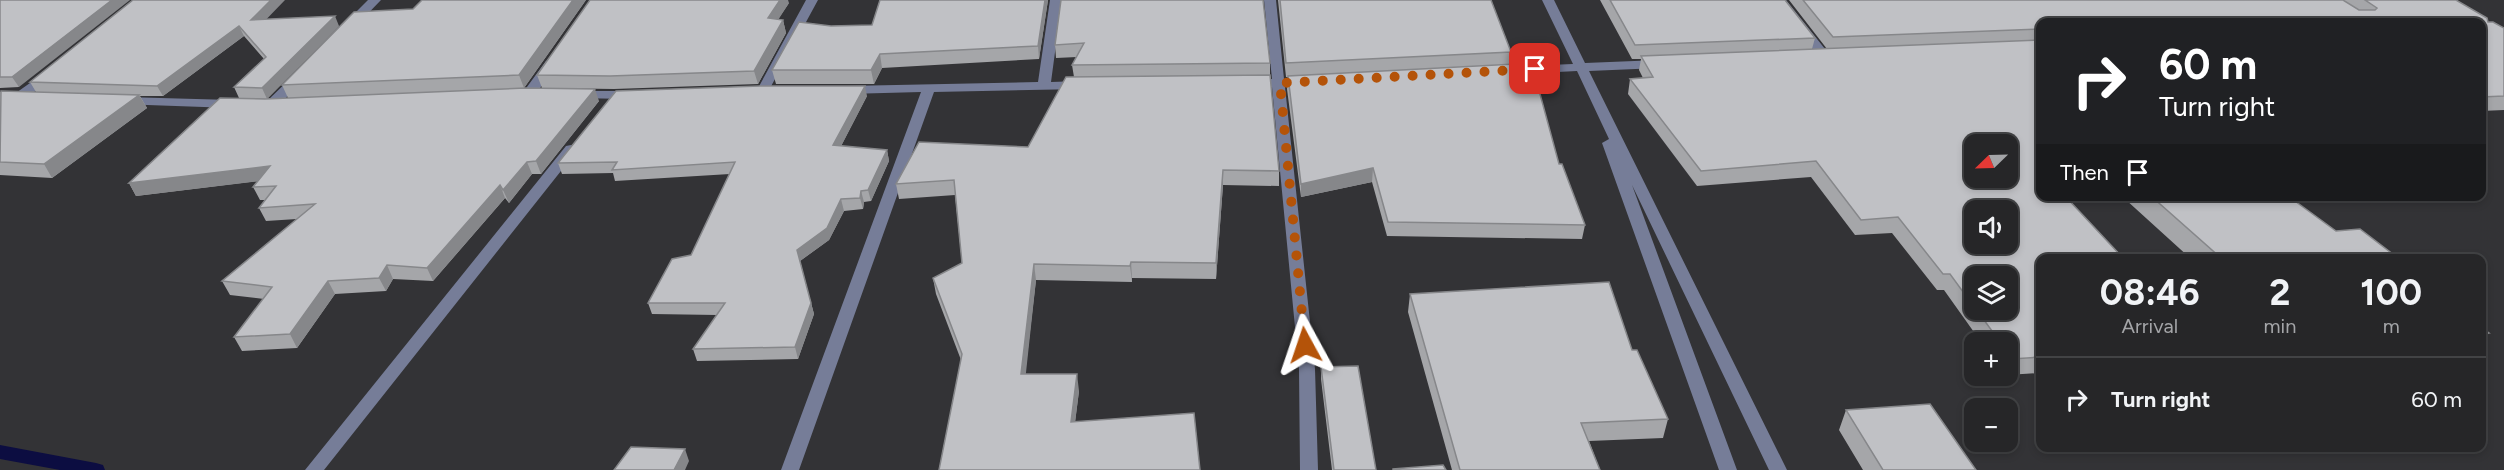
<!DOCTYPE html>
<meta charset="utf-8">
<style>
:root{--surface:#262628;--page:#323234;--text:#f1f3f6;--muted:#a4a5a8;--line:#424345}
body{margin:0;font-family:Figtree,sans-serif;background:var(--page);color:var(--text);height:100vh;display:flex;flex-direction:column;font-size:22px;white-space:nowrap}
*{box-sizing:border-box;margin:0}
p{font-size:20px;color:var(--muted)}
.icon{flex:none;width:33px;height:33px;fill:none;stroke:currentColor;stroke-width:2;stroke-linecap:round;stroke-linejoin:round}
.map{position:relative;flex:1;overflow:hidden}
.drawer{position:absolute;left:2036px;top:254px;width:450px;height:198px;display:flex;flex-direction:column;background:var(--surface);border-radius:12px;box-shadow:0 3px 9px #0003,0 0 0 2px var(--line)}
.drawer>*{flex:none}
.top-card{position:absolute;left:2036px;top:18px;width:450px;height:183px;border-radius:12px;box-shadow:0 3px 9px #0003,0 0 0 2px var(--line);background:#202124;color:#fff;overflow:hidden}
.needle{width:39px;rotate:247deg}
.buttons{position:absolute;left:1964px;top:134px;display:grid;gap:12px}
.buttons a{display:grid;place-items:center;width:54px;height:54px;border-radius:12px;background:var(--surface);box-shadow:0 3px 9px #0003,0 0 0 2px var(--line);font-size:30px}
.pin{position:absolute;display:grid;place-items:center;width:51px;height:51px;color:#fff;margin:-26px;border-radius:12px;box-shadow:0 3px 9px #0006}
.me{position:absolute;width:66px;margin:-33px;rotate:355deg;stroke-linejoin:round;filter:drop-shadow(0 0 4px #0008)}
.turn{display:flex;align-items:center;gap:21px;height:126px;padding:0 24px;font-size:27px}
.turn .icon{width:78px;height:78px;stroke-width:2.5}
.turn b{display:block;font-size:42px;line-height:51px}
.then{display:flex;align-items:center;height:57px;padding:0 24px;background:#0003;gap:12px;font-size:22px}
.eta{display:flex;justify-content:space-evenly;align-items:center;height:102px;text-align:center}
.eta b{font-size:36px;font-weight:700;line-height:42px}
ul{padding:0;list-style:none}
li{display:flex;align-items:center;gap:18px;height:84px;padding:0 24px;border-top:2px solid var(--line)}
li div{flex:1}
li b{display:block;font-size:22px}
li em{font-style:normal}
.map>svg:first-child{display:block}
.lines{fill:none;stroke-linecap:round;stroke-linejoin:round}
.stream{fill:#0c0d41;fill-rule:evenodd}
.minor{fill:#767d98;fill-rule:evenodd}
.wall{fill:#a5a6a9;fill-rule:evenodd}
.shaded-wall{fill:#86878a}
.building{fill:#c0c1c5;stroke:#86878a;stroke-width:1.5;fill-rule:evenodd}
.route{stroke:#b45309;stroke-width:10;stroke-dasharray:0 18}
</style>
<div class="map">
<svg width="2504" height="470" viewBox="0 0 2504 470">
<rect width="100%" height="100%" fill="#333336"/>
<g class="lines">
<path class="stream" d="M0,445L96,463L103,465L105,470H60L0,459Z"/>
<path class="minor" d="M368,0H381L353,29H345V23Z
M806,0H818L769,90L768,93H758L757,90Z
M1050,0H1062L1051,82L1081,81L1087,85L1081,89L934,92L799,470H781L921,92L847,94L841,90L847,86L1038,82Z
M1264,0H1276L1284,79L1306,78L1312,82L1306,86L1285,87L1315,369L1318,470H1300L1299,369L1272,87L1252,88L1246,84L1252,80L1272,79Z
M1542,0H1554L1585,63L1659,60L1665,64L1659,68L1589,71L1787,470H1769L1632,185L1737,470H1719L1602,143L1609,139L1577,71L1497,75L1491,71L1497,67L1573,64Z
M1774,0H1786L1829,54L1831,57L1829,60H1821Z
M550,60L556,64L534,97H524L523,94L524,91L546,61Z
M47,71L51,72L53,75L51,78L23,101H13L11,98L13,95Z
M299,73L303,74L305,77L303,80L276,108H266L264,105L266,102L295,74Z
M577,91H631L637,95L631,99L572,98L571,95L572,92Z
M124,97L232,100L239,104L232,108L119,104L117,101Z
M571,145L578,149L576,152L324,470H305L566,146Z"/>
</g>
<path class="wall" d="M0,0L19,87L0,88Z
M586,0L524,88L599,101L541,174H532L509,203L505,198L433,281L393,279L386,291L335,294L297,348L242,351L234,337L264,299L230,295L222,281L297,219L266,221L259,208L265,200H260L253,187L258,181L136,196L129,183L265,99L288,98L282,85Z
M880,0H1048L1039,59L882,68L874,84H776L772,70L831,26L872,25Z
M1061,0L1270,63V75L1279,171V186L1223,185L1216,279L1132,278V282L1036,280L1025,374L1079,391L1075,422L939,470L961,360L936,294L933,278L962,263L955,195L899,199L896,184L1028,147L1074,77L1072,65L1077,57L1056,58L1055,45Z
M1278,0H1491L1511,52L1509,64L1522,83L1559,164L1585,225L1582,239L1387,236L1372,182L1301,197L1287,89L1288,77H1286Z
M1600,0H1785L1815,38L1812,49H1827L1789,0H2456L2488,22L2504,28V110L2481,111V22H2040V373L2007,375V342H1981L1944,290H1937L1892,233L1855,235L1811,177L1697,186L1628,94L1630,79L1643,78L1639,70L1641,59H1632ZM1974,276L2007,309H1974Z
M789,3L778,19L783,20L786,33L758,84L614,89L542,88L537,75Z
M266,19L339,26L267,99L239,98L234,87L264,59L244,36L163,96H140L147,108L52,178L0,175V92H36L30,82Z
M867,96L841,146L887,150L889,161L871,201L864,202L863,209L844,211L829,240L800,261L814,314L798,359L697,361L693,349L717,315L652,314L648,303L691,255L730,174L615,181L613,173L562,174L558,163Z
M2126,196H2288L2336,231L2398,258H2190L2125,199Z
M1410,294L1632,350L1668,419L1663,438L1589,441L1600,470H1452L1408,312Z
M2481,327L2489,333L2481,343Z
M1321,367L1376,470H1332L1321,379Z
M1846,410L1976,470H1863L1839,430Z"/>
<path class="shaded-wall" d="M112,0H130L19,87L12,77Z
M271,0H285L256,30L251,20Z
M573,0H586L524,88L519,75Z
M780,0H788L789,3L771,31L768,18Z
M1045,0H1048L1039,59L1038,46Z
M335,16L339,26L267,99L262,88Z
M783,20L786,33L758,84L754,71Z
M239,26L244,36L163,96L157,86Z
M880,54L882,68L874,84L871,70Z
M865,86L867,96L836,156L833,145Z
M595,89L599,101L541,174L536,161Z
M139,95L147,108L52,178L44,164Z
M887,150L889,161L871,201L868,190Z
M527,162L532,174L509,203L503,190Z
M270,166L277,179L136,196L129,183Z
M1373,168L1372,182L1301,197V184Z
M1223,170V185L1216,279V263Z
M500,185L505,198L433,281L427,268Z
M861,191L864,202L863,209L860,198Z
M841,199L844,211L829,240L800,261L797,250Z
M1131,262L1132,278V282L1130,266Z
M1034,264L1036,280L1024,391L1021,374Z
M387,265L393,279L386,291L379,278Z
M328,281L335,294L297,348L290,334Z
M811,303L814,314L798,359L795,347Z
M1077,374L1079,391L1073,439L1071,422Z
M685,449L689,461L685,470H674Z"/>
<path class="building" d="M0,0H112L12,77H0Z
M133,0H271L251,20L335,16L262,88L234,87L266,57L239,26L157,86L30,82Z
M422,0H573L519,75L282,85L354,12L413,9Z
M590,0H780L768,18L783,20L754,71L610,76L537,75Z
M880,0H1045L1038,46L880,54L871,70H772L799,22L831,26L872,25Z
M1061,0H1263L1270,63L1072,65L1084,43L1055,45Z
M1280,0H1491L1511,52L1286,63Z
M1610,0H1785L1815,38L1635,45Z
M1803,0H2343L2359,10H2375L2377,8L2365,0H2456L2487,18L2488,22H2493L2504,28V96L2481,97V22H2040V29L1833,37Z
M2040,40V196H2065L2123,258H2040V357L2012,359L2007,352V342H2000L1976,309H2007V276H1974V307L1950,274H1943L1898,217L1861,220L1816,161L1701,171L1630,79L1653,77L1641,56ZM1974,144H2007V177H1974ZM1974,210H2007V243H1974Z
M1515,64L1522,83H1537L1559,164H1562L1585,225L1388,222L1373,168L1301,184L1288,76Z
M1270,75L1279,171L1223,170L1216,263L1131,262L1130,266L1034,264L1021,374H1077L1071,422L1194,413L1200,470H939L962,354L933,278L962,263L954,180L896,184L919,142L1028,147L1066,77Z
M760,86H865L833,145L887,150L868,190L861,191L860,198L841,199L827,228L797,250L811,303L795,347L693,349L725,303H648L672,259L691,255L735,162L612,170L617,162L558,163L616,91Z
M525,88L595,89L536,161L527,162L503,190L500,185L427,268L387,265L379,278L328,281L290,334L234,337L272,287L222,281L315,204L259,208L276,186L253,187L270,166L129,183L220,98L265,99Z
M1,91L139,95L44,164L0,162Z
M2151,196H2288L2336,231L2360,229L2398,258H2221Z
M1609,282L1632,350H1637L1668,419L1581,423L1600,470H1460L1410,294Z
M2481,327L2489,333L2481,334Z
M1358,366L1376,470H1334L1321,367Z
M1930,404L1976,470H1883L1846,410Z
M631,447L685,449L674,470H614Z
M1443,465L1446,470H1393V469Z"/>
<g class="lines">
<path class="route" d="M1305,345L1280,83L1535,69"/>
</g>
</svg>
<div class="buttons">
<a><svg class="needle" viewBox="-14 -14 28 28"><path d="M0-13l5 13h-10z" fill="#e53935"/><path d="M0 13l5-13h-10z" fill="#a4a5a8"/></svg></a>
<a><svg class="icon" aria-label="sound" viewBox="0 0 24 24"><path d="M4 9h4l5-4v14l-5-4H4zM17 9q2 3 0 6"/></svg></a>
<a><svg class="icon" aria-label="layers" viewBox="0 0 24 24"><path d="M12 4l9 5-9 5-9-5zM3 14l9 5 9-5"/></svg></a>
<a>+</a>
<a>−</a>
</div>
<div class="pin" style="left:1535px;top:69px;background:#d93025"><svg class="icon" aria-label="arrive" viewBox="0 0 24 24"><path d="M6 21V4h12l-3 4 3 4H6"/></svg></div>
<svg class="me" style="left:1305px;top:345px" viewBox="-20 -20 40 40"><path d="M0-17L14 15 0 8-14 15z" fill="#b45309" stroke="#fff" stroke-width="4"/></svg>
<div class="top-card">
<div class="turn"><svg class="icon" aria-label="right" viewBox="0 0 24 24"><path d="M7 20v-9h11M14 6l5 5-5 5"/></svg><div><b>60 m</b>Turn right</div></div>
<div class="then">Then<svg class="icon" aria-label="arrive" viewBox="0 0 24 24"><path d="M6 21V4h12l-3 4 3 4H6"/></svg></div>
</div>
<section class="drawer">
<div class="eta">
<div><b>08:46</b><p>Arrival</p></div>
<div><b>2</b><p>min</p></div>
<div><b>100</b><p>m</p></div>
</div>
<ul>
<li><svg class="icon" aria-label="right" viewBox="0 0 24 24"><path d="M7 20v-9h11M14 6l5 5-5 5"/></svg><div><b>Turn right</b></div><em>60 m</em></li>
</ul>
</section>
</div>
